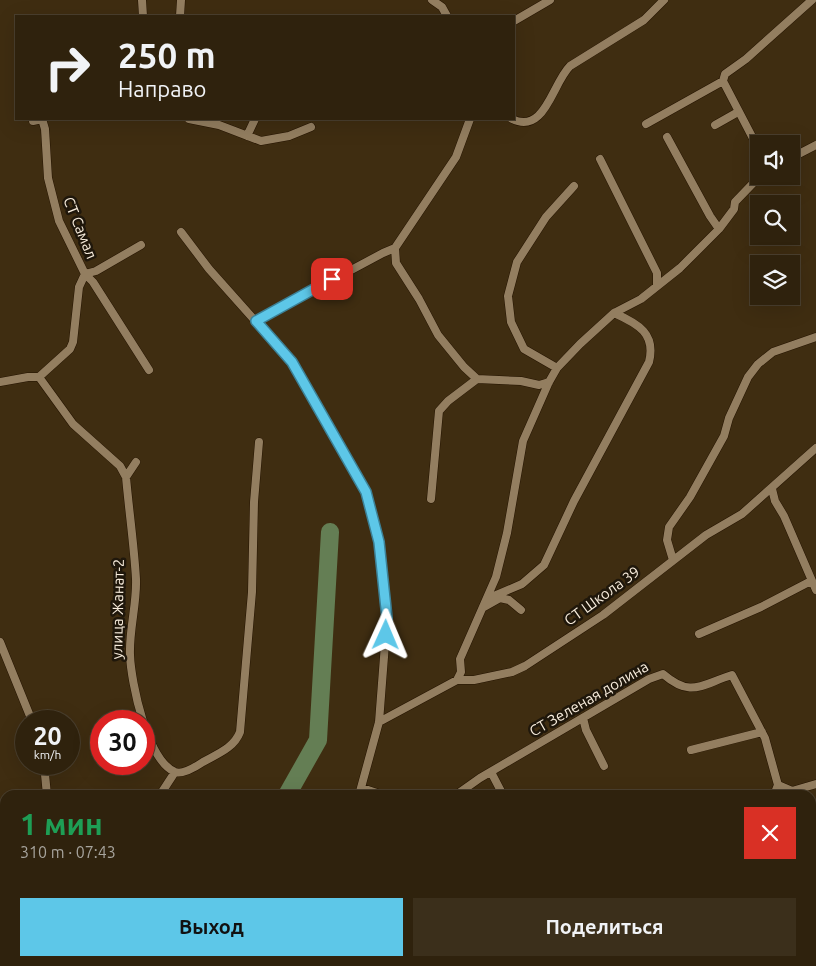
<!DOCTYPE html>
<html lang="ru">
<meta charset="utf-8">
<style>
:root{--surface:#2f220d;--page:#3b2f1b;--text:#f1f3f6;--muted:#a7a49d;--line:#4a3f2e;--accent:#5dc7e8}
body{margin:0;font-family:Ubuntu,sans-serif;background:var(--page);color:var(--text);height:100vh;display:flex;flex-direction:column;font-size:19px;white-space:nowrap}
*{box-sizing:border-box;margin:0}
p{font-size:16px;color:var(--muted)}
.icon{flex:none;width:28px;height:28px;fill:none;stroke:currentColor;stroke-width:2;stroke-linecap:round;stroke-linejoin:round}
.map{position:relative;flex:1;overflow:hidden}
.sheet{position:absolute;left:0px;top:790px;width:816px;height:176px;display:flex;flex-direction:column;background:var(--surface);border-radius:15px 15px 0 0;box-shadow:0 5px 20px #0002,0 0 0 1px var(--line)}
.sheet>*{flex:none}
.guide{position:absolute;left:15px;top:15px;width:500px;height:105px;border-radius:0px;box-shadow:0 5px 20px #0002,0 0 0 1px var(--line);background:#2f220d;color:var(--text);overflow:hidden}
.tools{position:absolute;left:750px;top:135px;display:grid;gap:10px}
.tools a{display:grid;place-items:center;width:50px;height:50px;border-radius:0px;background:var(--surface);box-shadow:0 5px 20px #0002,0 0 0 1px var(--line);font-size:25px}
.speed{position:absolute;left:15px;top:710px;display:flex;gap:10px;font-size:25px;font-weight:700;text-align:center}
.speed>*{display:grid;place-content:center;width:65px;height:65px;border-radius:50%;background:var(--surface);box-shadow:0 5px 20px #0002,0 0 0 1px var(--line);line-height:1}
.speed small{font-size:12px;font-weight:400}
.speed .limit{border:8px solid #d22;background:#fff;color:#111}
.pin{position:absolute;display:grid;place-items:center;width:42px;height:42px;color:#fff;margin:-21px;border-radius:10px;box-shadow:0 2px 8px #0006}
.me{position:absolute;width:55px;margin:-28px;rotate:1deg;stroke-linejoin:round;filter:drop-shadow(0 0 4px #0008)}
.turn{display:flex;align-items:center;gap:18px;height:105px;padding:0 20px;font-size:22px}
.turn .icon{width:65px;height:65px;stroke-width:2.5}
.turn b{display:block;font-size:35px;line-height:42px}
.round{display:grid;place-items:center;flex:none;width:52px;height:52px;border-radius:0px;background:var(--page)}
.overview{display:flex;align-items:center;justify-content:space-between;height:85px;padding:0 20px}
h1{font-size:30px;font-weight:600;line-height:38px;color:#1e9e55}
.primary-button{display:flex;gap:10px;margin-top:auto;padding:10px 20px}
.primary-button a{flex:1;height:58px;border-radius:0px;background:var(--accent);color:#111;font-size:20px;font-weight:600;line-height:58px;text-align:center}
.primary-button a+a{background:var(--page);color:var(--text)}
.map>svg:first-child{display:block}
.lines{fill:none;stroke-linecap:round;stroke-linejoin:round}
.river{stroke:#647e54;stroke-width:18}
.street-casing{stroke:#251400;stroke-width:9}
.street{stroke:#937e60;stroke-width:8}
.route-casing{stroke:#3c8197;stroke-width:12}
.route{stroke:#5dc7e8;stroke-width:9}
.labels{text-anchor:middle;stroke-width:5;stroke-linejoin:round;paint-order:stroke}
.street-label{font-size:15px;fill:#f8eddd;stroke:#1f170b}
</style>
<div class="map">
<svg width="816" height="966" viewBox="0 0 816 966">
<rect width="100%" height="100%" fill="#3f2d11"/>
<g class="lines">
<path class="river" d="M287,795L318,740L330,532
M250,961V966"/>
<g class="street-casing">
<path id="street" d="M142,0L143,16
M432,0L442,7L447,16
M180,16L181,0
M514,21L550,0
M723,81L759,150
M33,119V121L42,119L45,129L48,178L59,221L85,274L93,282L149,370
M189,119L219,125L261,141L289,136L311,127
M470,119L456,157L395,248L396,263L419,299L438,335L464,367L477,379L521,381L539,385L549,382
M512,119C545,135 552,84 570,66L644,20L664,0
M646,124L723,81L725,74L746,59L812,0
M715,125L738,112
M247,136L255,119
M667,137L710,216L719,229
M791,158L816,145
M600,159L657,273V286
M181,232L209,269L292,362L366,492L379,542L387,618L379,722L359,795
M256,321L383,253L395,248
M557,368L524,349L511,322L508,296L517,262L546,217L574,186
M39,377L70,349L73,342L79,287L85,274L96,271L141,245
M0,382L28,377H39L73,424L120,466L126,477C129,511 134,545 136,579C137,604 129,629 130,655C131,682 147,760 175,772C183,775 197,766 203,762C217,754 234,748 240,732L252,592L254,502L259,442
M126,477L136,462
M772,489L775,501L784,516L816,590
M431,499L439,411L448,401L477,379
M673,560L667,540L669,527L690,497L724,436L729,418L748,377L758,364L773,352L816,337
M487,599L522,584L544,565L574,501L649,362C656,334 639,324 614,313
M484,607L500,598L509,600L521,610
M699,634L761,607L811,581
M0,642L32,721
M457,680L461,672L460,659L496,577L507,533L523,441L549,382L557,368L580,344L614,313L641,299L680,268L719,229L734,209L735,202L760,176
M583,718L586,730L604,766
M379,722L457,680H474L512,672L525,666L603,615L706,535L742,514L816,448
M691,750L762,732
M44,764L47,795
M491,772L503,795
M362,788L383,795
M160,795L175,772
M456,795L480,778L649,679L663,674C691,698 700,685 732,675L765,738L778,785L792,791L816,784
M774,795L778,785
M0,922L5,914
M811,953L816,951
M467,961L470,966
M570,961L573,966
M55,966L60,962L68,966
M203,966L208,961
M534,966L546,961
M778,966L789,961"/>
</g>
<use href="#street" class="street"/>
</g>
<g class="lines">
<g class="route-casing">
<path id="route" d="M332,279L256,321L292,362L366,492L379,542L387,618L386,635"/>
</g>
<use href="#route" class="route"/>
</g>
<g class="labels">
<g class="street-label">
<text transform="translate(80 228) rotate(68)" y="5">СТ Самал</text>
<text transform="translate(602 596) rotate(-36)" y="5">СТ Школа 39</text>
<text transform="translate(118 609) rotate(-89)" y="5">улица Жанат-2</text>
<text transform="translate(589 699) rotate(-30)" y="5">СТ Зеленая долина</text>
</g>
</g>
</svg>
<div class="tools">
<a><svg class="icon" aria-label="sound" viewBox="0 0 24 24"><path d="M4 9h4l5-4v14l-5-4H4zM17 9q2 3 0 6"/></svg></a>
<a><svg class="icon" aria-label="search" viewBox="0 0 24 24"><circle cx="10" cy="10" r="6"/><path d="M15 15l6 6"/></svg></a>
<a><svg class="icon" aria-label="layers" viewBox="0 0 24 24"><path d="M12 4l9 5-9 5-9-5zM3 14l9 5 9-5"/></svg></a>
</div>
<div class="speed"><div>20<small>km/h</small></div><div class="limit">30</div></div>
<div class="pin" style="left:332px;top:279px;background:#d93025"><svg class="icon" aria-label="arrive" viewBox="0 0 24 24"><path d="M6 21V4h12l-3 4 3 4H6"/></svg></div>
<svg class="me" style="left:386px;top:635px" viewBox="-20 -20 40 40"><path d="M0-17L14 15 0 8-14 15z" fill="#5dc7e8" stroke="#fff" stroke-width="4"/></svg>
<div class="guide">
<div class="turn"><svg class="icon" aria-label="right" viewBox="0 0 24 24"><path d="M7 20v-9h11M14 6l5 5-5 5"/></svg><div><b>250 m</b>Направо</div></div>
</div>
<section class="sheet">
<div class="overview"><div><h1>1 мин</h1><p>310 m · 07:43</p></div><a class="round" style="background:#d93025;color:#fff"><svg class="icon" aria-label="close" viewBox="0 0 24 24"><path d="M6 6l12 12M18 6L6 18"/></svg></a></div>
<div class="primary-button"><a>Выход</a><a>Поделиться</a></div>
</section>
</div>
